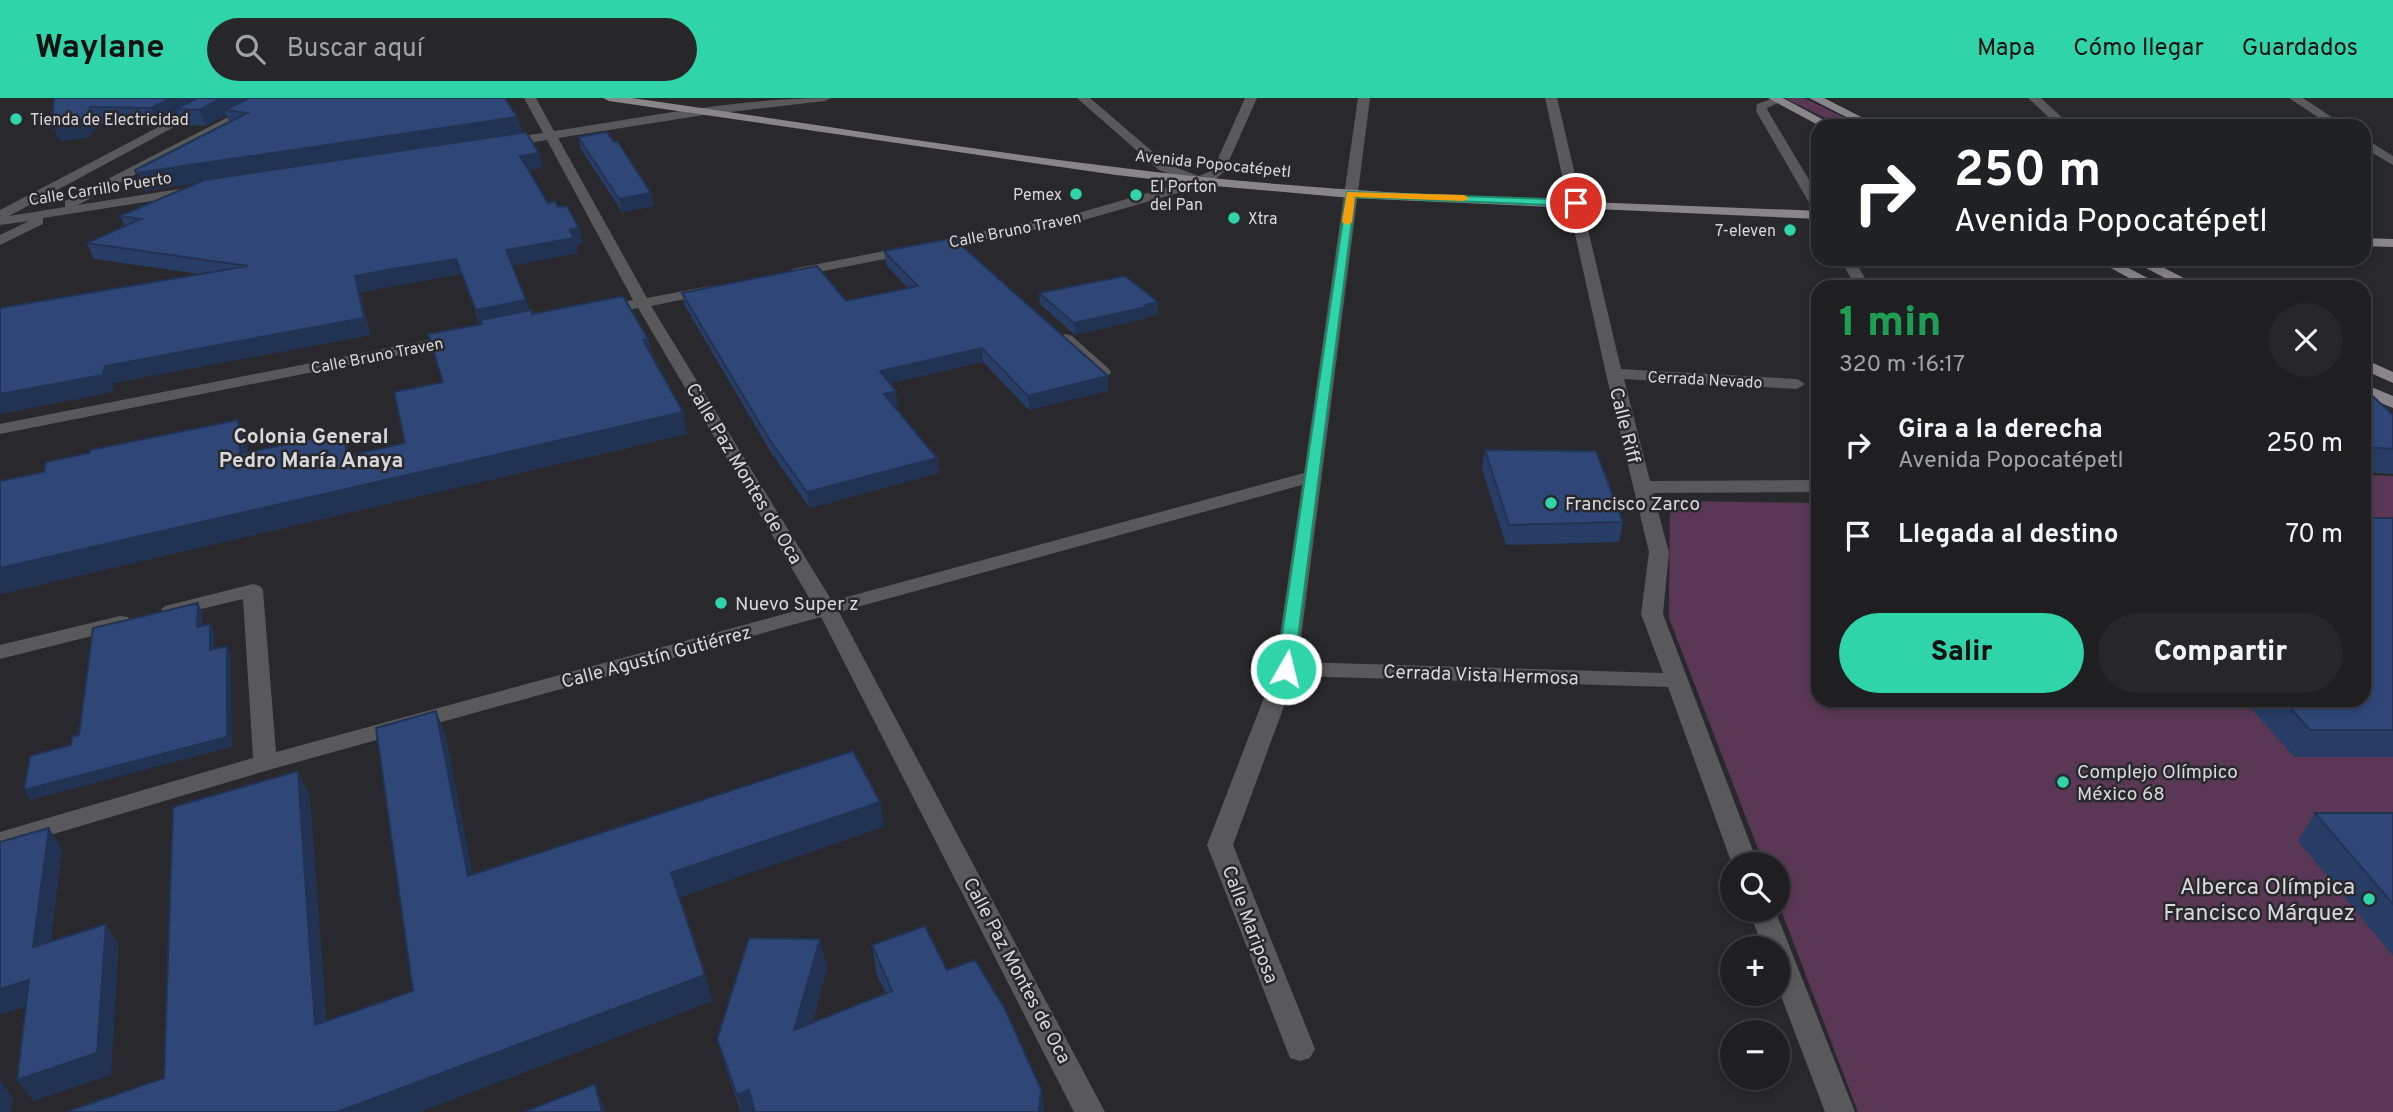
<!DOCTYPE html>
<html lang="es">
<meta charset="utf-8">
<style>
:root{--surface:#1f1f22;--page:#27272a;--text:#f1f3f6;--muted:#a1a2a5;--line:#3c3d40;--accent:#30d4a9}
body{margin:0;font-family:Overpass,sans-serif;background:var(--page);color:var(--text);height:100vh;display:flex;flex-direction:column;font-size:26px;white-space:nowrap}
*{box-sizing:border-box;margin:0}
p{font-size:23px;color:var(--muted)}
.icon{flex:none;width:38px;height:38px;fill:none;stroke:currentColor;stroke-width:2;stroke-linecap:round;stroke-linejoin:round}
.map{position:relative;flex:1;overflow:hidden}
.side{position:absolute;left:1811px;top:182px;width:560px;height:427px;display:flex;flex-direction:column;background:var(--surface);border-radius:21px;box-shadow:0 4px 10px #0003,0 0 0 2px var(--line)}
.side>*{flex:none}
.hud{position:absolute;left:1811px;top:21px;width:560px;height:147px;border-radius:21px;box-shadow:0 4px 10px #0003,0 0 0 2px var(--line);background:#202124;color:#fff;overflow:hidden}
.buttons{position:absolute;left:1720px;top:754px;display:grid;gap:14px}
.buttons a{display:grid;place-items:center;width:70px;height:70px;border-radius:50%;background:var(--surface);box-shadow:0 4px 10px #0003,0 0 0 2px var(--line);font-size:35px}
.pin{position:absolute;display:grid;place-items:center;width:60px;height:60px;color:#fff;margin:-30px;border:4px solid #fff;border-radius:50%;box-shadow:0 2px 7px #0007}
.me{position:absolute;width:77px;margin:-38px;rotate:8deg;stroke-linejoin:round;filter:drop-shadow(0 0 5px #0008)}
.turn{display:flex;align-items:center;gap:24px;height:147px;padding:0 28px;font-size:32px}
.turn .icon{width:91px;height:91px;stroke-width:2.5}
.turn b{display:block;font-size:49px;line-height:60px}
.round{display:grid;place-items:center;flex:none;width:74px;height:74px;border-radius:37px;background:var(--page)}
.summary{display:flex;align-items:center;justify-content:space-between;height:119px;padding:0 28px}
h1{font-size:42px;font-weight:800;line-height:52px;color:#1e9e55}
.action{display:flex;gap:14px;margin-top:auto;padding:14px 28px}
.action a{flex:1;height:80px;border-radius:42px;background:var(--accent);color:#111;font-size:28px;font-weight:800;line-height:80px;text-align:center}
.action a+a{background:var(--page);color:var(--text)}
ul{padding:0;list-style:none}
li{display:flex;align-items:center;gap:21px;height:91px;padding:0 28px}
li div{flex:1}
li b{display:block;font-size:26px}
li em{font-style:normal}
header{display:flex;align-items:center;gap:42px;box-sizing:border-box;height:98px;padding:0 35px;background:var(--accent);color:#111}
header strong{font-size:33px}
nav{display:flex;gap:38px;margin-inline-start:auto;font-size:24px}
.search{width:490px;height:63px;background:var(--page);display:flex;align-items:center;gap:18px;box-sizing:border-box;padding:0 24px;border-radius:38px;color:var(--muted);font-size:26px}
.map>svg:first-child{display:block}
.green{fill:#5a3855}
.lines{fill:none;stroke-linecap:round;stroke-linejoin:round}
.minor{fill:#59585a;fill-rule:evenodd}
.major{fill:#88868a;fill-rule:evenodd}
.wall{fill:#283d66}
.shaded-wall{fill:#213253}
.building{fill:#2f4777;stroke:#213253;stroke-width:2}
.route{fill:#30d4a9;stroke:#1f8a6e;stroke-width:2}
.slow{fill:#f59e0b}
.poi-dot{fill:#30d4a9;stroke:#29292d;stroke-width:2.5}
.labels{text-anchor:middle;stroke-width:5;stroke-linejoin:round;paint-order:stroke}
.far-poi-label{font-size:16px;fill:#d9d9dc;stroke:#29292d;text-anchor:start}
.far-street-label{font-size:16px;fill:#d9d9dc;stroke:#29292d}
.street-label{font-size:19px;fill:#d9d9dc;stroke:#29292d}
.poi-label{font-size:19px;fill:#d9d9dc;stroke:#29292d;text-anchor:start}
.neighbourhood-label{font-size:21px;font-weight:bold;fill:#d9d9dc;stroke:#29292d}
.near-poi-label{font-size:23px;fill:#d9d9dc;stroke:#29292d;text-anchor:end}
</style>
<header>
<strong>Waylane</strong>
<div class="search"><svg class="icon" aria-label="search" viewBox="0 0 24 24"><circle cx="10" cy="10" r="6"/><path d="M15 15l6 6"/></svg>Buscar aquí</div>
<nav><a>Mapa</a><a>Cómo llegar</a><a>Guardados</a></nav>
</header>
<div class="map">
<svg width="2393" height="1014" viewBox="0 0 2393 1014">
<rect width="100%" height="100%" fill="#29292d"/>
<path class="green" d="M1785,0H1804L1862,28H1842Z
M2364,377L2393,378V1014H1858L1778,804V766H1764L1669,520L1670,403L1818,405V602H2364Z"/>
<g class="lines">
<path class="minor" d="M214,0H228L9,118L65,109V103L265,0H279L78,107L199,88L204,89V95L43,120V126L0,147V137L29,123L0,127V112Z
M524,0H536L554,33C645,19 738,0 831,0L825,3L704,17L558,40L647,200L710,188L717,192L710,196L651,208L832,503L1304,375L1358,0H1370L1298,564L1663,575L1641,516L1649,454L1606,276L1545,0H1557L1621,271L1797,281L1805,286L1797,291L1624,281L1650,383L1818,382V394L1653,395L1669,454L1663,516L1758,766H1732L1668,589L1295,578L1233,747L1315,951L1310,960L1300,963L1290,960L1207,747L1275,571L1302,387L839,514L1105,1014H1074L821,519L272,671L0,752V734L253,660L243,501L172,518L165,516L161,512L165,508L253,486L260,488L263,492L276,654L814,508L638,210L601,218L593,213L596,210L633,202L547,42L501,49L495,45L501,41L543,35Z
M1077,0H1090L1167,66L1199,78L1213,72L1245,0H1257L1224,74L1209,86L1084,122L793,179L786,175L793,171L1082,114L1189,83L1159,72Z
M1774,0L1785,2L1767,10L1768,13L1818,97V112L1811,108L1756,13L1757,6Z
M2028,0H2041L2071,28H2058Z
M2289,0H2303L2345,28H2331Z
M2364,40L2393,58V67L2364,50Z
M1840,161H1854L1870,189H1856Z
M459,236L465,238L467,241L465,244L0,336V326Z
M1066,236L1072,238L1109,271L1111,274L1109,277H1097L1060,244L1058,241L1060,238Z
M120,518L128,519L131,524L128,529L0,561V547Z
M1749,812H1775L1855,1014H1825L1778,890V850H1763Z"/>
<path class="major" d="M603,0H632C822,27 1011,59 1202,79C1406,100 1613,104 1818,113V121L1351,100L1204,87L1116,77L609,3Z
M1768,0H1783L1835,28H1820Z
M1809,0H1824L1879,28H1864Z
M2364,140L2393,141V149L2364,148Z
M2094,161H2112L2164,189H2146Z
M2129,161H2147L2201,189H2182Z
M2364,261L2393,274V285L2364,272Z
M2364,286L2393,298V310L2364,298Z"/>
</g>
<path class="wall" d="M54,0L517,19L522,34L543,69L528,72L548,105L583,146L576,147L578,155L512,167L529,212L532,216L648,241L653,261L683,314L687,336L0,496L44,374L89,355L238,322L247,344L248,354L351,357L405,345L480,226L461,176L360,194L370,237L113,285L112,294L0,316V210L200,176L94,161L87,145L125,129L120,118L199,84L144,93L229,24L226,17L205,28L183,27L178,16L158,27L97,25L96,33L91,34V39L60,43L52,27Z
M578,39L654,108L622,114L581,51Z
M884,153L1108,293L1029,312L983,264L890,285L898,308L894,309L937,360L939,375L810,410L772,356L685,208L682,195L846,203L908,190L886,167Z
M1039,195L1158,204V216L1147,219V220L1075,237L1040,206Z
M2364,290L2393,317V376L2364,374Z
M1485,352L1623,424L1619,444L1506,447L1482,371Z
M2393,420V659H2294L2244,602H2364Z
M2315,715H2393V858L2298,743Z
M872,847L947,872L1044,1014H741L726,971L717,941L827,871L812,925L886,896L877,877Z"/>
<path class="shaded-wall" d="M172,0H209L176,11L178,16L158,27L151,10Z
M222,0H259L225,12L226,17L205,28L199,12Z
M90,9L97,25L96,33L91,34V39L60,43L52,27L84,17Z
M517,19L522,36L144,93L136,75Z
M539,55L543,69L524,72L520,58Z
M651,95L654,108L622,114L619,101Z
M579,130L583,146L576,147L578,155L511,168L506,152L570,132Z
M456,161L461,176L360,194L370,237L113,285L112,294L0,316V296L105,268L355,178Z
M526,202L531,218L481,228L476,212Z
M1158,204V216L1147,219V220L1075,237L1074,225Z
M648,241L653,261L643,242Z
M982,250L983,264L882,287L880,273Z
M1108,278V293L1029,312L1028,298Z
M896,293L898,308L886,311L884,296Z
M683,314L687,336L0,496V470Z
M238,322L247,344L249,378L240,356Z
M343,334L351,356L355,380L347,358Z
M937,360L939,375L810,410L807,394Z
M198,505L202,514V539L197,529Z
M210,526L215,535L214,562L210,552Z
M227,548L231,557L232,649L30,702L24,692Z
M436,613L446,638L478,803L468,778Z
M298,673L310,698L329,953L315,927Z
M880,704L884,729L678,800L671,775Z
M49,730L62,751L48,870L33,849Z
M106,826L119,847L111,977L33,1003L17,982Z
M820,841L827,871L801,962L794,932Z
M705,877L713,903L420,1014H337Z
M29,882L44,903L0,917V891Z
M0,982L13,999L11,1014H0Z
M595,986L604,1009L605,1014H602Z
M1041,991L1044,1014H1039Z
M749,992L755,1014H742L737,997Z"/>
<path class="building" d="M54,0H172L151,10L90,9L89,17H84L83,22L52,27Z
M197,0H222L199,12L176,11Z
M249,0H505L517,19L136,75L135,72L247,15L225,12Z
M526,34L539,55L520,58L548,105L555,103L558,109L567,108L579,130L570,132L574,140L506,152L526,202L476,212L456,161L393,171L355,178L364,220L105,268L103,277L0,296V210L248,168L87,145L141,121L120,118L204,82Z
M607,34L614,44H618L651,95L619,101L578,39Z
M953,140L1108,278L1028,298L982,250L880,273L896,293L884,296L937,360L807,394L769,341L682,195L817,168L846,203L918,188L884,153Z
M1125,178L1158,204L1145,207L1147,209L1074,225L1039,195Z
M623,198L648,241L643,242L683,314L0,470V383L44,374L46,364L89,355L90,352L238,322L240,356L343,334L347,358L405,345L394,294L443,284L428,236L482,226L480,222L531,212L532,216Z
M2364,290L2393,317V351L2364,349Z
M1485,352L1596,353L1623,424L1509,427Z
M2364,420H2393V632H2310L2283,602H2364Z
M198,505L197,529L210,526V552L227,548V639L24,692L30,658L71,647L72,639L79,637L93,530Z
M436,613L468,778L853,653L880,704L671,775L705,877L337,1014H66L164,980L173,709L298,673L315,927L413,893L376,630Z
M2315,715H2393V806Z
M49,730L33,849L106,826L97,955L17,982L29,882L0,891V744Z
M925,828L947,872L975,862L1005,911L1041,991L1039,1014H755L749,992L737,997L717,941L749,840L820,841L794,932L892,893L872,847Z
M595,986L602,1014H524Z"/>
<path class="route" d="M1347,94L1576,102L1581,105L1576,108L1355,99L1294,571L1286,576L1277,571Z"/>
<path class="slow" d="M1347,94L1464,97L1469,100L1464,103L1355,99L1352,124L1347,127L1342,124Z"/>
<g class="poi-dot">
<circle cx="16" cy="21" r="7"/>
<circle cx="1076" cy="96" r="7"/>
<circle cx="1136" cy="97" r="7"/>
<circle cx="1234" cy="120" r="7"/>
<circle cx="1790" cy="132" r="7"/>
<circle cx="1551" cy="405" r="7"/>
<circle cx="721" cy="505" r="7"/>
<circle cx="2063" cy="684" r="7"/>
<circle cx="2369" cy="801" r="7"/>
</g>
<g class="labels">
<g class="far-poi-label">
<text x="30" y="27">Tienda de Electricidad</text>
<text x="1150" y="94">El Porton<tspan x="1150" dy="18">del Pan</tspan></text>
<text x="1062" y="102" text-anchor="end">Pemex</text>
<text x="1248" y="126">Xtra</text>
<text x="1776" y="138" text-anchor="end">7-eleven</text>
</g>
<g class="far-street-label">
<text transform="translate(1213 65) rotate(6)" y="6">Avenida Popocatépetl</text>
<text transform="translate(100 90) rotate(-9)" y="6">Calle Carrillo Puerto</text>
<text transform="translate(1015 131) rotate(-11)" y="6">Calle Bruno Traven</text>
<text transform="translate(377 257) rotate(-11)" y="6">Calle Bruno Traven</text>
<text transform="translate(1705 281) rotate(3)" y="6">Cerrada Nevado</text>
</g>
<g class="street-label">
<text transform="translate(1626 327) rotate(76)" y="7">Calle Riff</text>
<text transform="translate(745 375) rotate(59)" y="7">Calle Paz Montes de Oca</text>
<text transform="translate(656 558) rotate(-15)" y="7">Calle Agustín Gutiérrez</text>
<text transform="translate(1481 576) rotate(2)" y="7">Cerrada Vista Hermosa</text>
<text transform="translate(1251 826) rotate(69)" y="7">Calle Mariposa</text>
<text transform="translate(1018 872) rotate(62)" y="7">Calle Paz Montes de Oca</text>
</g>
<g class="poi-label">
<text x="1565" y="412">Francisco Zarco</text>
<text x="735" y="512">Nuevo Super z</text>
<text x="2077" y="680">Complejo Olímpico<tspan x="2077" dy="22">México 68</tspan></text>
</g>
<g class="neighbourhood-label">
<text x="311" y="345">Colonia General<tspan x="311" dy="24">Pedro María Anaya</tspan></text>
</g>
<g class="near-poi-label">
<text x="2355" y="796">Alberca Olímpica<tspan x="2355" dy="26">Francisco Márquez</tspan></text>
</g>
</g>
</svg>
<div class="buttons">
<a><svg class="icon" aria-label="search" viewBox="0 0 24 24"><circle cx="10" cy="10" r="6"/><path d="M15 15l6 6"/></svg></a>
<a>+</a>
<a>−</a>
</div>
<div class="pin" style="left:1576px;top:105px;background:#d93025"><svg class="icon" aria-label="arrive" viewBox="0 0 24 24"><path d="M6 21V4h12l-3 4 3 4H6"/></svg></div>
<svg class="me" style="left:1286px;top:571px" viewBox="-20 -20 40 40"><circle r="17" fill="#30d4a9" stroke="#fff" stroke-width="3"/><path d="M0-11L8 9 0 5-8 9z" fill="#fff"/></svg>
<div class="hud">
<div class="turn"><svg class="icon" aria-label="right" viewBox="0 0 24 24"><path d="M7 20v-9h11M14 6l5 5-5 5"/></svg><div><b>250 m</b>Avenida Popocatépetl</div></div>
</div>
<section class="side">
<div class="summary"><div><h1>1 min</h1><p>320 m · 16:17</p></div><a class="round"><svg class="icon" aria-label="close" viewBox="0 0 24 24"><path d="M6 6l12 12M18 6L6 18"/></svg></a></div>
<ul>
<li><svg class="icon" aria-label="right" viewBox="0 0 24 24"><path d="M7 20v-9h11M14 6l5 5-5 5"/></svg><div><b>Gira a la derecha</b><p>Avenida Popocatépetl</p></div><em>250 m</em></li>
<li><svg class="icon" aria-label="arrive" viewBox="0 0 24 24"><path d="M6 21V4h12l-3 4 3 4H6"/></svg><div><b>Llegada al destino</b></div><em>70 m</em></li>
</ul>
<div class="action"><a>Salir</a><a>Compartir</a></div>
</section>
</div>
